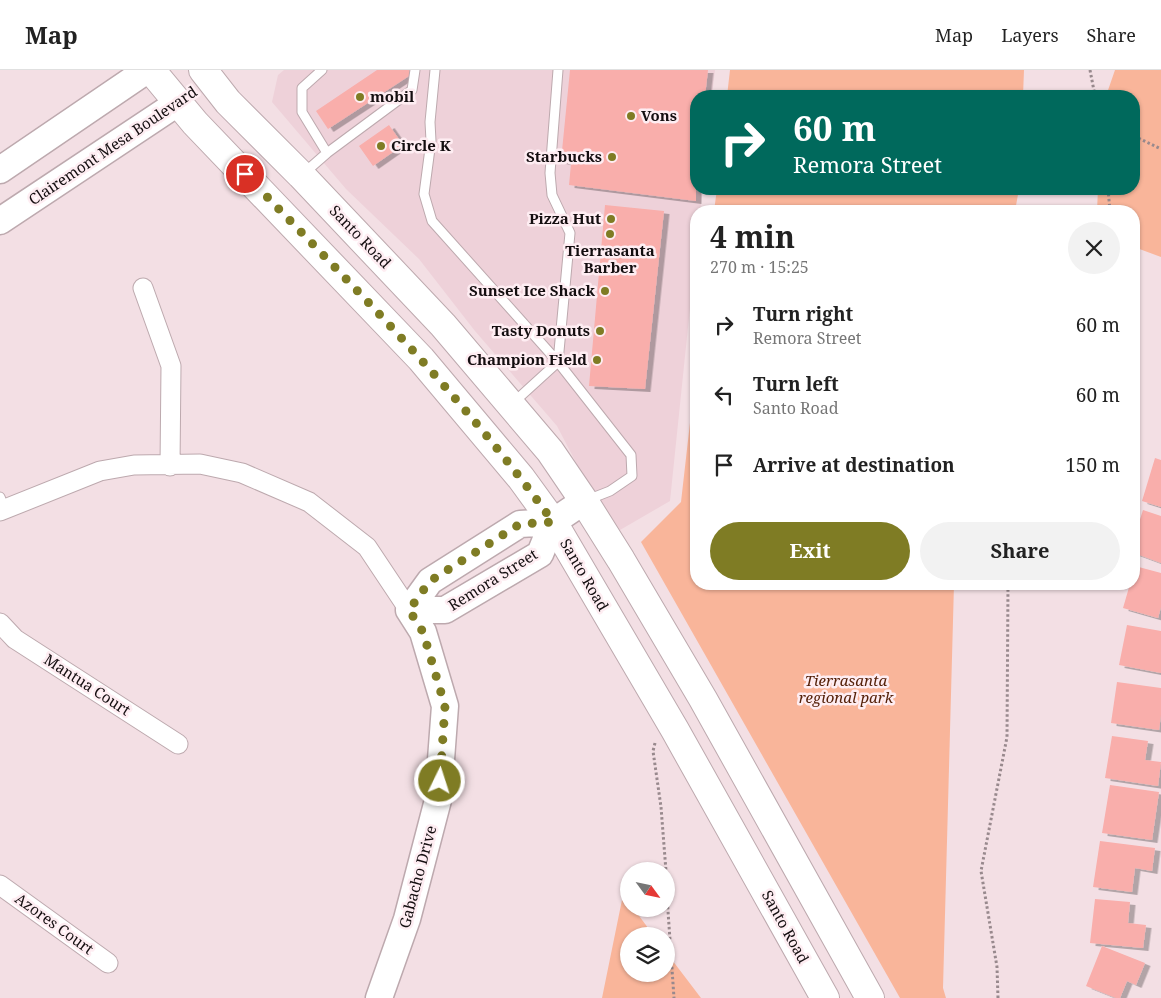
<!DOCTYPE html>
<meta charset="utf-8">
<style>
:root{--surface:#fff;--page:#f2f2f2;--text:#222;--muted:#767676;--line:#e0e0e0;--accent:#7f7c24}
body{margin:0;font-family:"Noto Serif",serif;background:var(--page);color:var(--text);height:100vh;display:flex;flex-direction:column;font-size:19px;white-space:nowrap}
*{box-sizing:border-box;margin:0}
p{font-size:16px;color:var(--muted)}
.icon{flex:none;width:28px;height:28px;fill:none;stroke:currentColor;stroke-width:2;stroke-linecap:round;stroke-linejoin:round}
.map{position:relative;flex:1;overflow:hidden}
.panel{position:absolute;left:690px;top:135px;width:450px;height:385px;display:flex;flex-direction:column;background:var(--surface);border-radius:20px;box-shadow:0 1px 4px #0004}
.panel>*{flex:none}
.hud{position:absolute;left:690px;top:20px;width:450px;height:105px;border-radius:20px;box-shadow:0 1px 4px #0004;background:#00695c;color:#fff;overflow:hidden}
.needle{width:32px;rotate:123deg}
.buttons{position:absolute;left:620px;top:792px;display:grid;gap:10px}
.buttons a{display:grid;place-items:center;width:55px;height:55px;border-radius:50%;background:var(--surface);box-shadow:0 1px 4px #0004;font-size:25px}
.pin{position:absolute;display:grid;place-items:center;width:42px;height:42px;color:#fff;margin:-21px;border:2px solid #fff;border-radius:50%;box-shadow:0 1px 5px #0007}
.me{position:absolute;width:55px;margin:-28px;rotate:4deg;stroke-linejoin:round;filter:drop-shadow(0 0 4px #0008)}
.turn{display:flex;align-items:center;gap:18px;height:105px;padding:0 20px;font-size:22px}
.turn .icon{width:65px;height:65px;stroke-width:2.5}
.turn b{display:block;font-size:35px;line-height:42px}
.round{display:grid;place-items:center;flex:none;width:52px;height:52px;border-radius:26px;background:var(--page)}
.summary{display:flex;align-items:center;justify-content:space-between;height:85px;padding:0 20px}
h1{font-size:30px;font-weight:700;line-height:38px}
.button{display:flex;gap:10px;margin-top:auto;padding:10px 20px}
.button a{flex:1;height:58px;border-radius:30px;background:var(--accent);color:#fff;font-size:20px;font-weight:700;line-height:58px;text-align:center}
.button a+a{background:var(--page);color:var(--text)}
ul{padding:0;list-style:none}
li{display:flex;align-items:center;gap:15px;height:70px;padding:0 20px}
li div{flex:1}
li b{display:block;font-size:19px}
li em{font-style:normal}
header{display:flex;align-items:center;gap:30px;box-sizing:border-box;height:70px;padding:0 25px;background:var(--surface);border-bottom:1px solid var(--line)}
header strong{font-size:24px}
nav{display:flex;gap:28px;margin-inline-start:auto;font-size:18px}
.map>svg:first-child{display:block}
.built{fill:#eed1d9}
.green{fill:#f9b59a}
.building{fill:#f9aeab;filter:url(#shadow)}
.lines{fill:none;stroke-linecap:round;stroke-linejoin:round}
.lane-casing{stroke:#bda9ae;stroke-width:11}
.street-casing{stroke:#bda9ae;stroke-width:21}
.secondary-casing{stroke:#bda9ae;stroke-width:29}
.primary-casing{stroke:#bda9ae;stroke-width:30}
.path{stroke:#98898d;stroke-width:3;stroke-dasharray:2.5 2.5;stroke-linecap:butt}
.lane{stroke:#fff;stroke-width:9}
.street{stroke:#fff;stroke-width:19}
.secondary{stroke:#fff;stroke-width:26}
.primary{stroke:#fff;stroke-width:28}
.route{stroke:#7f7c24;stroke-width:9;stroke-dasharray:0 16.2}
.poi-dot{fill:#7f7c24;stroke:#feedf2;stroke-width:2}
.labels{text-anchor:middle;stroke-width:5;stroke-linejoin:round;paint-order:stroke}
.poi-label{font-size:15px;font-weight:bold;fill:#140e10;stroke:#feedf2;text-anchor:end}
.street-label{font-size:15px;fill:#140e10;stroke:#feedf2}
.park-label{font-size:15px;font-style:italic;fill:#552109;stroke:#feedf2}
</style>
<header>
<strong>Map</strong>
<nav><a>Map</a><a>Layers</a><a>Share</a></nav>
</header>
<div class="map">
<svg width="1161" height="928" viewBox="0 0 1161 928">
<defs>
<filter id="shadow"><feDropShadow dx="5.5" dy="3" stdDeviation="0" flood-color="#0004"/></filter>
</defs>
<rect width="100%" height="100%" fill="#f3dfe4"/>
<path class="built" d="M284,0H715L712,26H696V119H703L700,141H696V180L670,431L620,460L582,404L557,356L475,261L419,189L346,119L272,32L278,5Z"/>
<path class="green" d="M730,0H1024L1023,26H727Z
M1115,0H1161V187L1134,177V141H1097L1098,119H1134V26H1106Z
M717,119H1019L1015,141H714Z
M696,300V514H954L943,918L946,928H900L641,472L681,432Z
M623,825L629,832V839H634L654,866H629V904H666V882L701,928H602Z"/>
<path class="building" d="M377,0H409L412,4L328,59L316,41Z
M570,0H708L705,26H696V131L569,115L571,94L561,91Z
M389,55L403,75L373,96L359,76Z
M605,135L664,141L645,319L589,316Z
M1155,388L1161,390V437L1142,431Z
M1143,440L1161,446V493L1134,483V468Z
M1135,496L1161,503V537L1158,548L1123,538L1130,514H1134Z
M1127,555L1161,561V603L1119,595Z
M1117,612L1161,618V645L1159,660L1111,653Z
M1112,666L1148,671L1145,690L1161,692L1158,716L1105,708Z
M1110,715L1159,722L1152,770L1102,763Z
M1100,771L1155,778L1152,801L1135,798L1132,822L1093,817Z
M1095,829L1130,832L1128,853L1146,855L1143,878L1090,873Z
M1102,876L1145,893L1136,915L1127,911L1120,928H1116L1086,916Z"/>
<g class="lines">
<g class="lane-casing">
<path id="lane" d="M322,0L302,18V42L327,83L412,20L415,0
M435,0L430,52L431,71L424,124L432,151L558,292L631,385L632,406L610,421L587,430
M303,104L327,83
M513,333L558,292L570,163L552,125L550,103L558,0
M0,427L5,439"/>
</g>
<g class="street-casing">
<path id="street" d="M143,218L171,296L170,396
M0,441L100,401L134,395L200,394L242,403L309,432L367,477L409,540
M0,553L15,569L178,674
M0,815L108,893"/>
</g>
<g class="secondary-casing">
<path id="secondary" d="M0,100L147,0
M0,151L179,32
M409,540L430,511L520,454L553,452L584,431
M409,540H445L540,484L553,452
M379,928L407,849L438,730L445,636L423,562L409,540"/>
</g>
<g class="primary-casing">
<path id="primary" d="M151,0L195,53L421,289L521,408L553,452L675,660L825,928
M203,0L228,32L301,105L443,255L550,381L584,431L621,490L703,629L870,928"/>
</g>
<path class="path" d="M1090,0L1095,26
M1134,66L1161,79
M1108,119L1110,141
M655,673L653,681L661,737L666,801
M666,812L674,928
M998,928L997,897L981,801L1007,667L1008,514"/>
<use href="#lane" class="lane"/>
<use href="#street" class="street"/>
<use href="#secondary" class="secondary"/>
<use href="#primary" class="primary"/>
</g>
<g class="lines">
<path class="route" d="M245,104C352,215 463,326 553,452L520,454L430,511L409,540L423,562L445,636L440,711"/>
</g>
<g class="poi-dot">
<circle cx="360" cy="27" r="5"/>
<circle cx="631" cy="46" r="5"/>
<circle cx="381" cy="76" r="5"/>
<circle cx="612" cy="87" r="5"/>
<circle cx="611" cy="149" r="5"/>
<circle cx="610" cy="164" r="5"/>
<circle cx="605" cy="221" r="5"/>
<circle cx="600" cy="261" r="5"/>
<circle cx="597" cy="290" r="5"/>
</g>
<g class="labels">
<g class="poi-label">
<text x="370" y="32" text-anchor="start">mobil</text>
<text x="641" y="51" text-anchor="start">Vons</text>
<text x="391" y="81" text-anchor="start">Circle K</text>
<text x="602" y="92">Starbucks</text>
<text x="601" y="154">Pizza Hut</text>
<text x="610" y="186" text-anchor="middle">Tierrasanta<tspan x="610" dy="17">Barber</tspan></text>
<text x="595" y="226">Sunset Ice Shack</text>
<text x="590" y="266">Tasty Donuts</text>
<text x="587" y="295">Champion Field</text>
</g>
<g class="street-label">
<text transform="translate(113 76) rotate(-34)" y="5">Clairemont Mesa Boulevard</text>
<text transform="translate(360 167) rotate(46)" y="5">Santo Road</text>
<text transform="translate(584 505) rotate(60)" y="5">Santo Road</text>
<text transform="translate(493 510) rotate(-32)" y="5">Remora Street</text>
<text transform="translate(87 615) rotate(33)" y="5">Mantua Court</text>
<text transform="translate(418 807) rotate(-75)" y="5">Gabacho Drive</text>
<text transform="translate(54 854) rotate(36)" y="5">Azores Court</text>
<text transform="translate(785 857) rotate(61)" y="5">Santo Road</text>
</g>
<g class="park-label">
<text x="846" y="616">Tierrasanta<tspan x="846" dy="17">regional park</tspan></text>
</g>
</g>
</svg>
<div class="buttons">
<a><svg class="needle" viewBox="-14 -14 28 28"><path d="M0-13l5 13h-10z" fill="#e53935"/><path d="M0 13l5-13h-10z" fill="#767676"/></svg></a>
<a><svg class="icon" aria-label="layers" viewBox="0 0 24 24"><path d="M12 4l9 5-9 5-9-5zM3 14l9 5 9-5"/></svg></a>
</div>
<div class="pin" style="left:245px;top:104px;background:#d93025"><svg class="icon" aria-label="arrive" viewBox="0 0 24 24"><path d="M6 21V4h12l-3 4 3 4H6"/></svg></div>
<svg class="me" style="left:440px;top:711px" viewBox="-20 -20 40 40"><circle r="17" fill="#7f7c24" stroke="#fff" stroke-width="3"/><path d="M0-11L8 9 0 5-8 9z" fill="#fff"/></svg>
<div class="hud">
<div class="turn"><svg class="icon" aria-label="right" viewBox="0 0 24 24"><path d="M7 20v-9h11M14 6l5 5-5 5"/></svg><div><b>60 m</b>Remora Street</div></div>
</div>
<section class="panel">
<div class="summary"><div><h1>4 min</h1><p>270 m · 15:25</p></div><a class="round"><svg class="icon" aria-label="close" viewBox="0 0 24 24"><path d="M6 6l12 12M18 6L6 18"/></svg></a></div>
<ul>
<li><svg class="icon" aria-label="right" viewBox="0 0 24 24"><path d="M7 20v-9h11M14 6l5 5-5 5"/></svg><div><b>Turn right</b><p>Remora Street</p></div><em>60 m</em></li>
<li><svg class="icon" aria-label="left" viewBox="0 0 24 24"><path d="M17 20v-9H6M10 6l-5 5 5 5"/></svg><div><b>Turn left</b><p>Santo Road</p></div><em>60 m</em></li>
<li><svg class="icon" aria-label="arrive" viewBox="0 0 24 24"><path d="M6 21V4h12l-3 4 3 4H6"/></svg><div><b>Arrive at destination</b></div><em>150 m</em></li>
</ul>
<div class="button"><a>Exit</a><a>Share</a></div>
</section>
</div>
